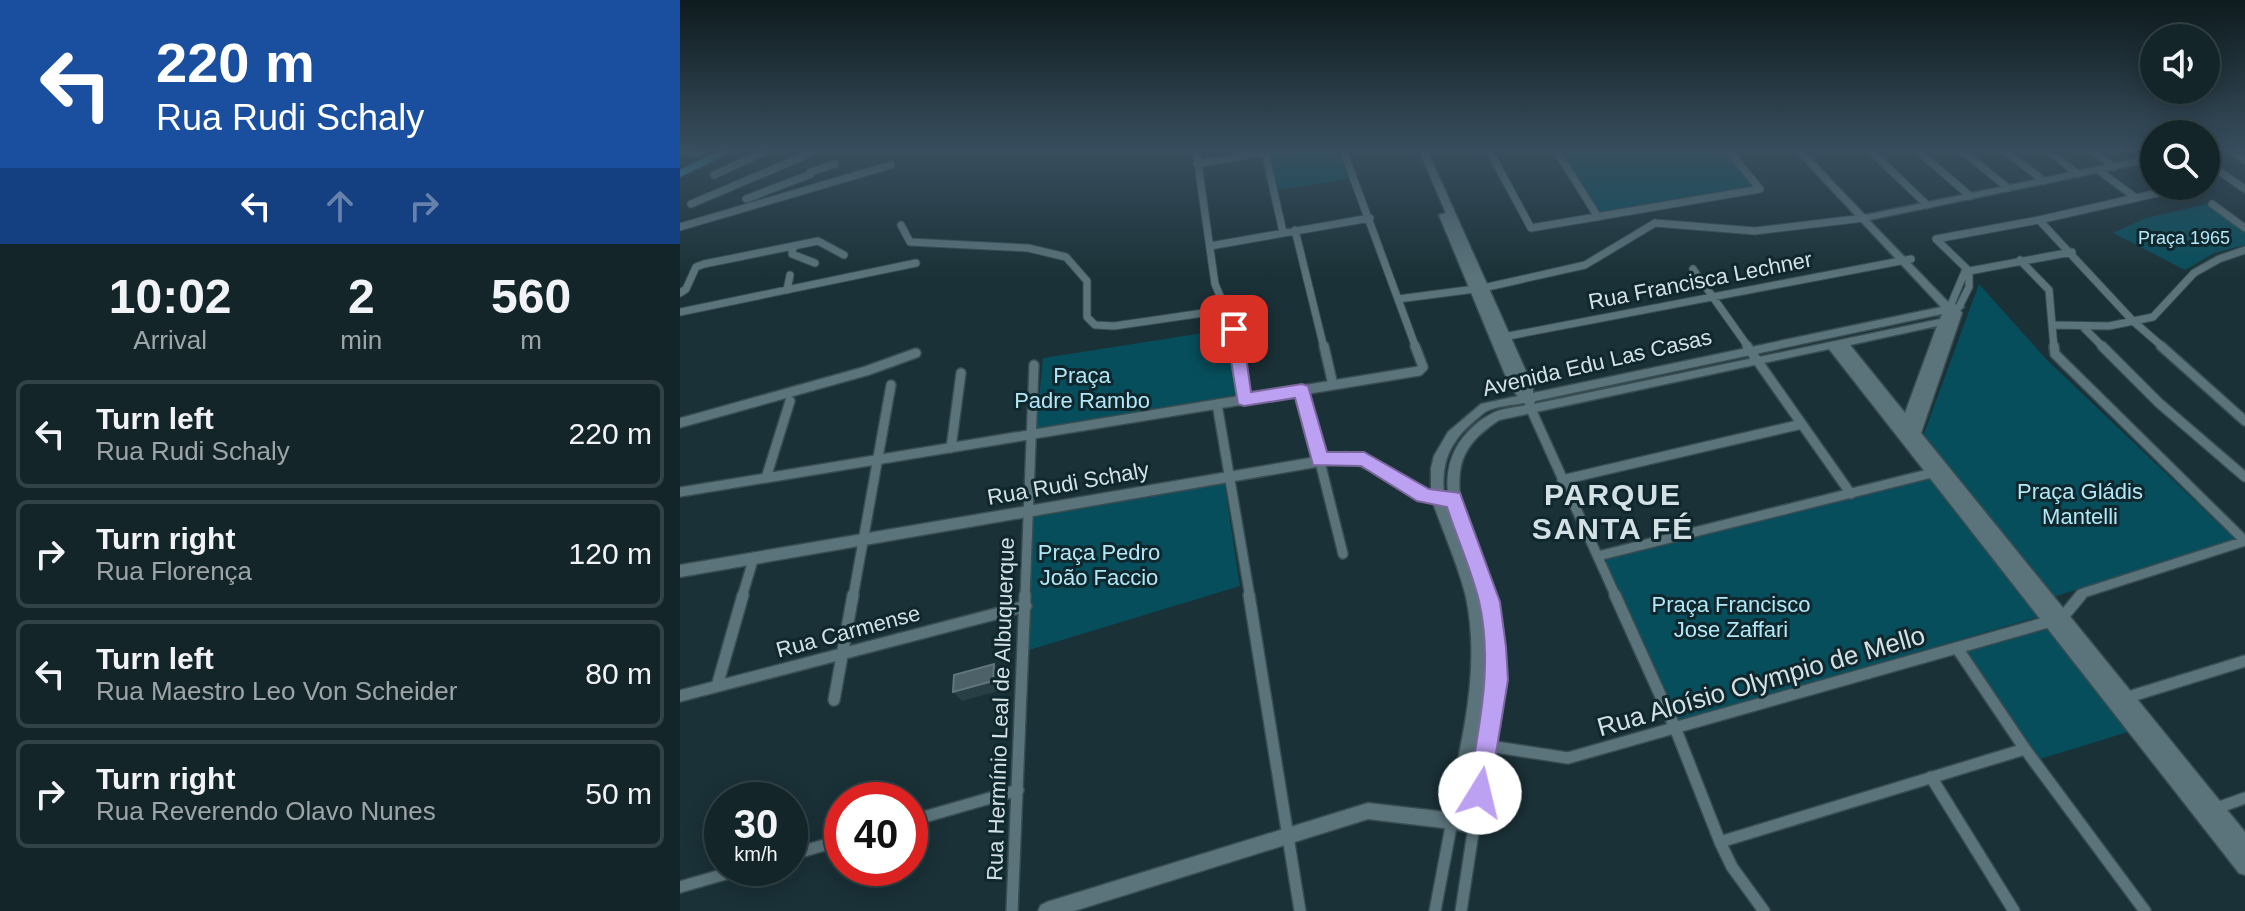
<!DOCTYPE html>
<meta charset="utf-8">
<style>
:root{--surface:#142529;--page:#213135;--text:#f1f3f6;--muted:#9da5a8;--line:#334246}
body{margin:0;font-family:Helvetica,sans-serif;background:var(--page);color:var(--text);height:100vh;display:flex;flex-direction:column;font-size:30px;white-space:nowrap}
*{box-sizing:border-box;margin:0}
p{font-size:26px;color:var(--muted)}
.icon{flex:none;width:44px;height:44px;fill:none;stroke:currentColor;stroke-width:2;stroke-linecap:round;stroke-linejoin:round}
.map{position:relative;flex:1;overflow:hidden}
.panel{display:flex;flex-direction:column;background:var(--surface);width:680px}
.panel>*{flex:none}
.top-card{background:#1a4fa0;color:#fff;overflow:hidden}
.fabs{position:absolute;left:1460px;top:24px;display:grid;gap:16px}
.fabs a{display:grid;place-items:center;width:80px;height:80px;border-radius:50%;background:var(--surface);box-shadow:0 4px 20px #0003,0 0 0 2px var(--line);font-size:40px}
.speed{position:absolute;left:24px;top:782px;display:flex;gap:16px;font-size:40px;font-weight:700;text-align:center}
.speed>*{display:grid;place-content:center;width:104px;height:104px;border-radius:50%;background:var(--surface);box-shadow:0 4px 20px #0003,0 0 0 2px var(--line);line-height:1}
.speed small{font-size:20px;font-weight:400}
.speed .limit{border:12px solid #d22;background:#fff;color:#111}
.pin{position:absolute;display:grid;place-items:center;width:68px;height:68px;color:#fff;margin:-34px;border-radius:16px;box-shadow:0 4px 12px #0006}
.me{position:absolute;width:88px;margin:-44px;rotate:9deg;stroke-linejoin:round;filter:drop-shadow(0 0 6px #0008)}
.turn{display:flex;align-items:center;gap:28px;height:168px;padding:0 24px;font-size:36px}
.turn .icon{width:104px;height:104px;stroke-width:2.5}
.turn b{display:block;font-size:56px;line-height:68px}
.lanes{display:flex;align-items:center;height:76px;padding:0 24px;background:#0003;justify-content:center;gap:40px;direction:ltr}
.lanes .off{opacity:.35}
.eta{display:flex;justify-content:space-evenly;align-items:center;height:136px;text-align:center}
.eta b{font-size:48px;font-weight:600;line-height:56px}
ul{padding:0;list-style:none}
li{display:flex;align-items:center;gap:24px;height:108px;margin:0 16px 12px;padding:0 8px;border:4px solid var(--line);border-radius:12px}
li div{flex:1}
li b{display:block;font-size:30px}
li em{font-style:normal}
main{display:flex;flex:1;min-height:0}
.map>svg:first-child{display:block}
.green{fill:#074e5c}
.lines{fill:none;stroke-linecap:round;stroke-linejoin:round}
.minor-far2-casing{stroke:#384d52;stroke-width:9}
.minor-far1-casing{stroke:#384d52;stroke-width:12}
.minor-casing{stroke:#384d52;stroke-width:14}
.tertiary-casing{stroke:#384d52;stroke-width:3}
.primary-casing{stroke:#384d52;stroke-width:3}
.minor-far2{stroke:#5b747b;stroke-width:7}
.minor-far1{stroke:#5b747b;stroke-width:9}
.minor{stroke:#5b747b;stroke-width:11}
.tertiary{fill:#5b747b;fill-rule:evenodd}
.primary{fill:#309ab0;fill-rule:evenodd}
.shaded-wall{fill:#273f45}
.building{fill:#4c6268;stroke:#61767c;stroke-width:2}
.route{fill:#bca0f2;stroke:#7a689d;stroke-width:2}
.labels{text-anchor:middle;stroke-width:6;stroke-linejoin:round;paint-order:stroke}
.far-park-label{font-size:18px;fill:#b1e7f6;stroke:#0f272d}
.street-label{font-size:22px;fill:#d3e1e5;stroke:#0f272d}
.park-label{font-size:22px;fill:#b1e7f6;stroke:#0f272d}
.near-street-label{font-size:26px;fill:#d3e1e5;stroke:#0f272d}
.district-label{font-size:30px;font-weight:bold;letter-spacing:2px;fill:#d3e1e5;stroke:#0f272d}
</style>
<main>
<section class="panel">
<div class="top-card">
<div class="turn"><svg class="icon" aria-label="left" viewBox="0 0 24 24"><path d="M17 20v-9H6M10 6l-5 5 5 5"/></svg><div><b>220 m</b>Rua Rudi Schaly</div></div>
<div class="lanes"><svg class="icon" aria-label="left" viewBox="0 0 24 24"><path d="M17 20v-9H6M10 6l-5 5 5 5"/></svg><svg class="icon off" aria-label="ahead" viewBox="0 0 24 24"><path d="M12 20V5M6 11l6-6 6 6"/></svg><svg class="icon off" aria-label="right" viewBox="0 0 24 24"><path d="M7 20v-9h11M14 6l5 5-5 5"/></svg></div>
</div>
<div class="eta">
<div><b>10:02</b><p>Arrival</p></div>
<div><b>2</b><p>min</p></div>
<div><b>560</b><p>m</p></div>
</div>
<ul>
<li><svg class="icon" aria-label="left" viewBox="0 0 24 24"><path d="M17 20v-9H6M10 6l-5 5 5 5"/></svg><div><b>Turn left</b><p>Rua Rudi Schaly</p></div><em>220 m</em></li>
<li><svg class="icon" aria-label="right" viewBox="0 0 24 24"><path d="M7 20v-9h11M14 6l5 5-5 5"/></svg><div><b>Turn right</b><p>Rua Florença</p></div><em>120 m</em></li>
<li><svg class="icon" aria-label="left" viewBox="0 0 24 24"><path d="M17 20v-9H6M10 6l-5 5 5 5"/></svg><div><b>Turn left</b><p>Rua Maestro Leo Von Scheider</p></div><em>80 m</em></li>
<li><svg class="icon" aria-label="right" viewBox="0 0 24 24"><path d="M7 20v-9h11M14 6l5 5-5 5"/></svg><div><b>Turn right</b><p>Rua Reverendo Olavo Nunes</p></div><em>50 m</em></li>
</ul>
</section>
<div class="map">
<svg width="1565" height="911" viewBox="0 0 1565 911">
<rect width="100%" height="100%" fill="#1a3137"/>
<path class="green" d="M624,150H658L668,179L598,190L590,155Z
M881,150H1044L1074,187L921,214Z
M1526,204L1565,232V245L1534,253L1505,270L1433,233L1466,218Z
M1299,284L1366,359L1556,540L1370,598L1242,439Z
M549,329L556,396L356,430L363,358Z
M1251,478L1361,616L999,722L925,560Z
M544,481L560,586L349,650L353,514Z
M1371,628L1451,731L1360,759L1286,652Z"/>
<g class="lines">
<g class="minor-far2-casing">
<path id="minor-far2" d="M516,150L535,284L554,329L557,348
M663,150L736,348
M809,150L851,228L1080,189L1048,150
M876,150L918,217
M1190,150L1247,205
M1237,150L1290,196
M1281,150L1328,188
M1324,150L1364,181
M1367,150L1398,174
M1411,150L1434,167
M1456,150L1468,159
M1550,150L1565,160
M585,152L603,232
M123,155L137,150
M1526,162L1565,189
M517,164L598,150
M1418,170L1456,198
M130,172L155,164
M34,175L88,150
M66,199L131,174
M11,204L124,156
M1532,204L1565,228
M1359,220L1453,321L1484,348
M975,223L1075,231L1184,218
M221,225L230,242L348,248L386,257L407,281V317L415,325L434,326L544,310
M0,227L211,165
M615,230L644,348
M113,246L112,254L135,263
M530,246L690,218
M1340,260L1369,290L1374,348
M1013,269L1069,348
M1289,271L1256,239L1359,220L1508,186
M1289,271L1392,252
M107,290L110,275
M0,293L6,289L16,267L24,264L138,241L164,255
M718,299L803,288L905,265L975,223
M1279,307L1289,287V271
M1269,309L1286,269
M0,312L236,263
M1372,325L1429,326L1473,317L1514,273L1539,259L1565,250
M1404,328L1424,348
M818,338L1231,259"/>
</g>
<g class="minor-far1-casing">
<path id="minor-far1" d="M556,346L564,400
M644,346L653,385
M1067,346L1171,494
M1374,346L1375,354L1565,541L1403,593L1399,597
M1422,346L1479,403L1565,477
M1481,346L1565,421
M622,390L663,554
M537,404L570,597
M851,409L936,597
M0,423L186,371L236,353
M271,448L281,373
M86,478L110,401
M882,480L1122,424
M0,492L739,371L743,367L735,346
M918,556L1252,473
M62,597L74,557
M173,597L211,385
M345,597L354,365"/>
</g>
<g class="minor-casing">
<path id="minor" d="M569,595L620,911
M935,595L996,730L1040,842L1052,867L1084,911
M1277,648L1345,749L1465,911
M37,686L63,595
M0,696L346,606
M1445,698L1565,661
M154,700L173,595
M789,743L888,758L1382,618L1401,595
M1251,777L1334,911
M1534,809L1565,798
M230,821L338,790
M1040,842L1345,749
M110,855L162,840
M0,887L66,868
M332,911L345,595
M755,911L772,821
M781,911L794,826"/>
</g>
<g class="tertiary-casing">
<path id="tertiary" d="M739,150H747L853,387V393L1261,307L1114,150H1123L1185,215L1474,155V161L1189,220L1271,305L1279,304L1284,307L1280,310L1282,313L1241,433L1565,832V875L1559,873L1149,349L819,420C800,433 783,447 780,472C774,518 806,557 816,601C833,675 815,752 802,826L800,832L794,834L772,829L688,819L394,911H358L361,905L367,902L688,803L766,812C782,743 801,668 786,597C778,565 764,534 753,503C720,496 698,467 665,462L0,577V565L665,452C702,458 719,482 751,492V468L754,456L768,432L801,404L838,396L831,389L759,215L766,213ZM1262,314L1260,319L854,404L855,401ZM1257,326L1225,413L1170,345ZM844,403L846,405C835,408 821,408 811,414C797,421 784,434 776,448C753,492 782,539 797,581C802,597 805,613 807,629C814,692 799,755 788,816L781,815C797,745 816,667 799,596C791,564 777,534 766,503L768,499L764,495C761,464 769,443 792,423C797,419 802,414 807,411C817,406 833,405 844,403Z
M1526,150H1544L1526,156Z"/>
</g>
<g class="primary-casing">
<path id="primary" d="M0,150L21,151L26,154C20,159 8,156 0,154Z
M41,150H54L0,177V170Z"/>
</g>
<use href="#minor-far2" class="minor-far2"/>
<use href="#minor-far1" class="minor-far1"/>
<use href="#minor" class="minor"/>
<use href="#tertiary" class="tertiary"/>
<use href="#primary" class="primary"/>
</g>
<path class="shaded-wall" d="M314,664L322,673V690L282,701L273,692Z"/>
<path class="building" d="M314,664L313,681L273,692L274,675Z"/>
<linearGradient id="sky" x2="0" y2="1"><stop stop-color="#0e1b1e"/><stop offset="0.54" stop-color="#384e5e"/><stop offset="1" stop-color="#384e5e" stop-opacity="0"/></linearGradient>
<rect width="1565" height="278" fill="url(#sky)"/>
<path class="route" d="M554,323L562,329L571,392L622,384L628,386L647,452H684L749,489L780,493L820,602L826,647L828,680L808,802L800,805L791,802L788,793C798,730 814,666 799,601C791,569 777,538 767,507L737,501L681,466L633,465L615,398L564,406L558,404L546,329Z"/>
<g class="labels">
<g class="far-park-label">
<text x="1504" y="244">Praça 1965</text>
</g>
<g class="street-label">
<text transform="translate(1020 280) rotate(-11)" y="8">Rua Francisca Lechner</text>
<text transform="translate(917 362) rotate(-13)" y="8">Avenida Edu Las Casas</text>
<text transform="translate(388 483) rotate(-10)" y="8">Rua Rudi Schaly</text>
<text transform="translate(168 631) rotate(-15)" y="8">Rua Carmense</text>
<text transform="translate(320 709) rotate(-88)" y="8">Rua Hermínio Leal de Albuquerque</text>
</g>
<g class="park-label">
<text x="402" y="383">Praça<tspan x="402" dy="25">Padre Rambo</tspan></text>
<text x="1400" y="499">Praça Gládis<tspan x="1400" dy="25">Mantelli</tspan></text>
<text x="419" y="560">Praça Pedro<tspan x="419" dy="25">João Faccio</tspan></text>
<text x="1051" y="612">Praça Francisco<tspan x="1051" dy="25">Jose Zaffari</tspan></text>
</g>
<g class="near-street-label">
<text transform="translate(1081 681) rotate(-16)" y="9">Rua Aloísio Olympio de Mello</text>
</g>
<g class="district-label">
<text x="933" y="505">PARQUE<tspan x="933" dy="34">SANTA FÉ</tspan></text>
</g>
</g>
</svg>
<div class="fabs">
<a><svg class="icon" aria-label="sound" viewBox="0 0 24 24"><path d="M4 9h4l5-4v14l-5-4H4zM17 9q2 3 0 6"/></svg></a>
<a><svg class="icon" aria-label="search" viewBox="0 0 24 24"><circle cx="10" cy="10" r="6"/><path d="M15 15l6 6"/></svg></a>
</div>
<div class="speed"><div>30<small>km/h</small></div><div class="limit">40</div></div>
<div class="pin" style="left:554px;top:329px;background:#d93025"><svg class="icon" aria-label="arrive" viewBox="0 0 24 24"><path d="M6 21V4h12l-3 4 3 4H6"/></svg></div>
<svg class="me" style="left:800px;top:793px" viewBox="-20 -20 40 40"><circle r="19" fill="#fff"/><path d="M0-13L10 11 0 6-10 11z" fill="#bca0f2"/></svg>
</div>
</main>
